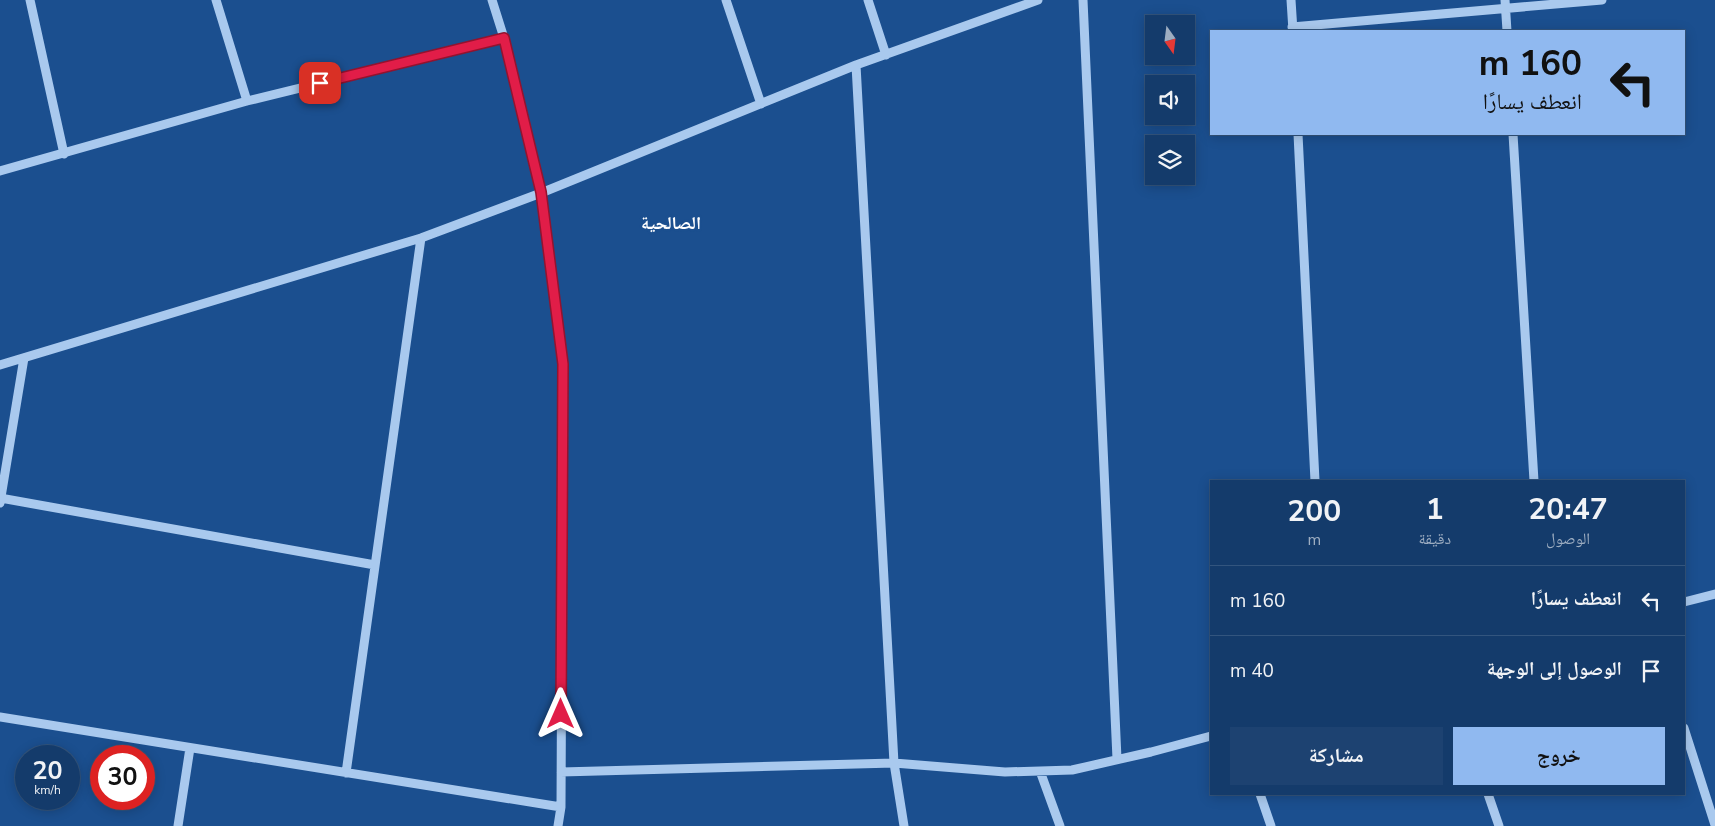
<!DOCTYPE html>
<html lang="ar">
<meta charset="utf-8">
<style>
:root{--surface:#143b6b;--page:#1d4271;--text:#f1f3f6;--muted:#9dadc1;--line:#33557e;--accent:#90b9f0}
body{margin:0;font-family:"Nunito Sans","Noto Naskh Arabic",sans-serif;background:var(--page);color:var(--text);direction:rtl;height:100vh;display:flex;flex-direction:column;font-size:19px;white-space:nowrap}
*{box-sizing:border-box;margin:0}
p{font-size:16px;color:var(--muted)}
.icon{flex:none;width:28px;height:28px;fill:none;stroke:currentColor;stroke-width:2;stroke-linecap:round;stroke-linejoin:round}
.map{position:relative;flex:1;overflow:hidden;direction:ltr}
.panel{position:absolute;left:1210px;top:480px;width:475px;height:315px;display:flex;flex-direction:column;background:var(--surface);border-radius:0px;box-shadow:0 2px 12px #0003,0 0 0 1px var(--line);direction:rtl}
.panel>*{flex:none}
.guide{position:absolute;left:1210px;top:30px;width:475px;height:105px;border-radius:0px;box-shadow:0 2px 12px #0003,0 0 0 1px var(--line);direction:rtl;background:#90b9f0;color:#111;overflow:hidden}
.needle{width:32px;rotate:166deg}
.controls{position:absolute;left:1145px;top:15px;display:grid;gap:10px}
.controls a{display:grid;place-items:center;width:50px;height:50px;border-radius:0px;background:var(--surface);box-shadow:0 2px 12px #0003,0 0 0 1px var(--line);font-size:25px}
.speed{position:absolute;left:15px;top:745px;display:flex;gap:10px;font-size:25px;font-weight:700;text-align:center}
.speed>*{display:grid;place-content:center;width:65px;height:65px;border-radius:50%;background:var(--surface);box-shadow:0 2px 12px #0003,0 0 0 1px var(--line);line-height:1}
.speed small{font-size:12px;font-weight:400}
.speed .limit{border:8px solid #d22;background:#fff;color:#111}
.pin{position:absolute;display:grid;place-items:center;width:42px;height:42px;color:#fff;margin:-21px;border-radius:10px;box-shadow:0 2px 8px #0006}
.me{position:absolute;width:55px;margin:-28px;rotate:0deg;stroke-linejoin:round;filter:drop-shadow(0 0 4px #0008)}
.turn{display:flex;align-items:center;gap:18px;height:105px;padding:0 20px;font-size:22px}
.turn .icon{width:65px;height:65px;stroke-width:2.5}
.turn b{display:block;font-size:35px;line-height:42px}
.eta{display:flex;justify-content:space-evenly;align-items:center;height:85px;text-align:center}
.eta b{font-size:30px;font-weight:700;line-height:35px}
.action{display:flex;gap:10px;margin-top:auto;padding:10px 20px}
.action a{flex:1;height:58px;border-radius:0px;background:var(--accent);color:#111;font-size:20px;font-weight:700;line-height:58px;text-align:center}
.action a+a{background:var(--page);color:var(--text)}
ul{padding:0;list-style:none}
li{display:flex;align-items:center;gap:15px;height:70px;padding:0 20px;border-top:1px solid var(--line)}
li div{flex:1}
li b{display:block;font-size:19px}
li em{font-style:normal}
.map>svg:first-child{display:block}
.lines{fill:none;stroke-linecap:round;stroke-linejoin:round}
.minor{stroke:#a9c9ee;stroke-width:9}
.route-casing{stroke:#92132f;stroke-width:12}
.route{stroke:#e11d48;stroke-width:9}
.labels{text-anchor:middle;stroke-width:5;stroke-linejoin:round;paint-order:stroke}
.district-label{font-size:18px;font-weight:bold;fill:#fff;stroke:#1b4f8f}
</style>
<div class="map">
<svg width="1715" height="826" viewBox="0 0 1715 826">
<rect width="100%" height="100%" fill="#1b4f8f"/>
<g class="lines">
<path class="minor" d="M30,0L64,154
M216,0L247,101
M492,0L504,38L541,193L563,364L561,807L558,826
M726,0L761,104
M868,0L886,55
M1083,0L1117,759
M1291,0L1293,31
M1505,0L1507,31
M1292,27L1602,0
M856,65L894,763L904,826
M1298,134L1315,481
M1513,134L1534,481
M0,171L247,101L504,38
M0,365L421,238L541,193L856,65L1038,0
M0,498L375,565
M0,503L24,358
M1684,602L1715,594
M0,717L561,807
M1684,728L1715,825
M1040,771L1060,826
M561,772L894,763L1005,772L1072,770L1151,752L1211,736
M346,773L421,238
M1260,794L1271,826
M1488,794L1499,826
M178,826L190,748"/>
</g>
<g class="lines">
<g class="route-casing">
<path id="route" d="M320,83L504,38L541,192L563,364L561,714"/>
</g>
<use href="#route" class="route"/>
</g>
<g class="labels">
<g class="district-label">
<text x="671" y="229">الصالحية</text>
</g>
</g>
</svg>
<div class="controls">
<a><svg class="needle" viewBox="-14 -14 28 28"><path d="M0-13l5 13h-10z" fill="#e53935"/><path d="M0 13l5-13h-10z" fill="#9dadc1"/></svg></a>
<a><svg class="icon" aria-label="sound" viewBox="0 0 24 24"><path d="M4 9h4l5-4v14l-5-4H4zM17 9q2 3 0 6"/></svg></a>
<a><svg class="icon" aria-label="layers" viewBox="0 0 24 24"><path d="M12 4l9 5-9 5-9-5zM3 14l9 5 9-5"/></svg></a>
</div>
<div class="speed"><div>20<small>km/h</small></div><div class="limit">30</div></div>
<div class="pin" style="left:320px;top:83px;background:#d93025"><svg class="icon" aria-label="arrive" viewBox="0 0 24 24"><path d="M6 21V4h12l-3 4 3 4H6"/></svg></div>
<svg class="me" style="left:561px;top:714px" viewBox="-20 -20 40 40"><path d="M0-17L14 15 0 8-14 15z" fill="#e11d48" stroke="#fff" stroke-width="4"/></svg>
<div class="guide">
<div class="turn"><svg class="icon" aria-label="left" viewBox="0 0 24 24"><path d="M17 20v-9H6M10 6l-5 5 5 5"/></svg><div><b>160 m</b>انعطف يسارًا</div></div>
</div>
<section class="panel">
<div class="eta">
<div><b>20:47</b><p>الوصول</p></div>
<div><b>1</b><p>دقيقة</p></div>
<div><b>200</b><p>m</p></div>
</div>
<ul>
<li><svg class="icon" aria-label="left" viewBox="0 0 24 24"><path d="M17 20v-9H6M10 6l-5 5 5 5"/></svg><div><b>انعطف يسارًا</b></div><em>160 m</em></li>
<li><svg class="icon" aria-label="arrive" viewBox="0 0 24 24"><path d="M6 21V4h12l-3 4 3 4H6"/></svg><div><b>الوصول إلى الوجهة</b></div><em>40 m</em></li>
</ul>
<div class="action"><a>خروج</a><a>مشاركة</a></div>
</section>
</div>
